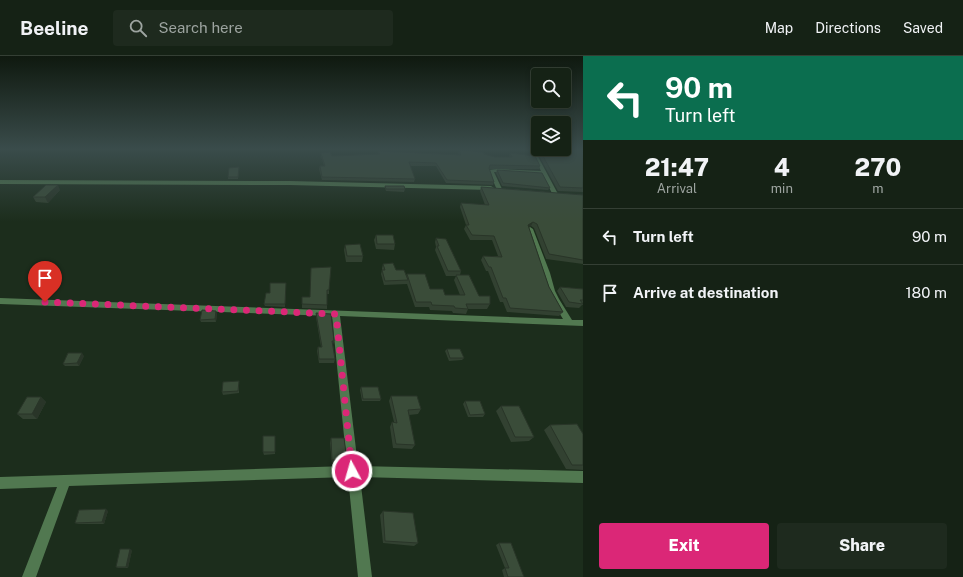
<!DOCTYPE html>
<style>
:root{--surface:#152215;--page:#1e2a1e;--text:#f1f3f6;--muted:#9da4a0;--line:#343f34;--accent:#db2777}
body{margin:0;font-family:"Public Sans",sans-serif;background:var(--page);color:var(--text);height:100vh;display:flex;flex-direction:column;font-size:15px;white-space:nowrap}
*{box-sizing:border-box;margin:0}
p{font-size:13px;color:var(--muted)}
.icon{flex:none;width:22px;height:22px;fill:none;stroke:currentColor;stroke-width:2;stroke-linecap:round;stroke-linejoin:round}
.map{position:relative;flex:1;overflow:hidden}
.side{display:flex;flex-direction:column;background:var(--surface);width:380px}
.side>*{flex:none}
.banner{background:#0b6e4f;color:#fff;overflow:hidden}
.controls{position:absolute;left:531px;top:12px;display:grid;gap:8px}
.controls a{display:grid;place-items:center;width:40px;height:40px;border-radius:4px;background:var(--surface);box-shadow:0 2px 6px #0003,0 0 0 1px var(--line);font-size:20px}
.pin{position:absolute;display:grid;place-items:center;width:34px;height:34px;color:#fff;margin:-41px -17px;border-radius:50% 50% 50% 0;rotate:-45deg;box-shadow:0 0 4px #0007}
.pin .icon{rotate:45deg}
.me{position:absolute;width:44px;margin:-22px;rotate:354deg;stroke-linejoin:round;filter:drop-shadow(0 0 3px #0008)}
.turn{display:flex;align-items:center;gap:14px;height:84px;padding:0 16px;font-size:18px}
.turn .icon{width:52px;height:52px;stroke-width:2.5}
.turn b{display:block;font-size:28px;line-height:34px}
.eta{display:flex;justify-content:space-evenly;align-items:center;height:68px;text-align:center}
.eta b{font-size:24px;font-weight:800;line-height:28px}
.primary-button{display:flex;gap:8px;margin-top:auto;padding:8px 16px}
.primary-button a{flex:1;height:46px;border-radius:4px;background:var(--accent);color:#fff;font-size:16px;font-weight:800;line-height:46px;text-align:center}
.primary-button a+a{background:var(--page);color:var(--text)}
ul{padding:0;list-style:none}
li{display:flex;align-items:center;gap:12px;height:56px;padding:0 16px;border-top:1px solid var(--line)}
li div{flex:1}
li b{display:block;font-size:15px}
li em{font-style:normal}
header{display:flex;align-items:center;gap:24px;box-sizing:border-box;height:56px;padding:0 20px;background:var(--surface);border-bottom:1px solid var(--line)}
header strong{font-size:19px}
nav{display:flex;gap:22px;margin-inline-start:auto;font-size:14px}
.search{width:280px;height:36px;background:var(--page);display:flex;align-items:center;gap:10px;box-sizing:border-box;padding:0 14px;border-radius:4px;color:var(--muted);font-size:15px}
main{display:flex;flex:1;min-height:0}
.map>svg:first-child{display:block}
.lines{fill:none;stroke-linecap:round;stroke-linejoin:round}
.street{fill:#517850;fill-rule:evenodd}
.wall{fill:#324131}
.shaded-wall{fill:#293528}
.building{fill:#3a4c39;stroke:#293528}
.route{stroke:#db2777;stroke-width:7;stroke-dasharray:0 12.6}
</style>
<header>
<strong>Beeline</strong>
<div class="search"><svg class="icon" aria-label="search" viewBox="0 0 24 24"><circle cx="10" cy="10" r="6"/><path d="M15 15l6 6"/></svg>Search here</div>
<nav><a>Map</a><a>Directions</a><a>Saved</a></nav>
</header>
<main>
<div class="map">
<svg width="583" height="521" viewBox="0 0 583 521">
<rect width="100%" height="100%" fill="#1c2d1c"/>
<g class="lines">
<path class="street" d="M533,94L535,95L558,138L557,139H553L542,118L494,116L502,133L497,134L489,115V114L497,113L541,115L531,95Z
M0,124L290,125L491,130L494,132L491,134L290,129L0,128Z
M530,171L533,173L550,217L555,235L559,243L572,264H583V270L340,260L358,410L583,415V427L360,421L372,521H358L348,421L69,430L36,521H22L57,431L0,433V421L347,410L332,260L0,248V242L563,263L551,244L547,235L542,217L527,173Z"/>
</g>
<path class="wall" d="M538,93H549L564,95L563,93H583V136L558,135L537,96Z
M459,94L484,98L495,101H509L510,97L540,110L539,113H489L494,126L493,129L446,127L436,110H410L415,123L414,126L322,124L319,113L320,110H324L321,100V97L332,100L378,98V95L459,99L458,97Z
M239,114L238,123H228V121Z
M497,114L550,132L548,134L502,130L496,117Z
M385,130L405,133L404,136L386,135L385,132Z
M481,131L583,139V208L546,203L534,172L531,170L529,171L549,231L563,256L559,260L507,256L503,246H500L488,215H486L481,204L483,200H498L492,184H470L464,173L466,169L460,151L461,147L485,149L480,135Z
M60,134L48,147L36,146L33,141Z
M376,179L395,188L394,194L376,193L374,184Z
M436,182L461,215L460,219L479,240L490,248L487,253H468L466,258L453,257L452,255L430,254L429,251H415L407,228L384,229L381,218L382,214V212L383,208L406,220L407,218L430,233L445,239H460L454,224L456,220H446L435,194L436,191L435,186Z
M345,189L363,200L362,206H346L344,194Z
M311,212L329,234V238H327V253L302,252V241H310Z
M286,227L285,251L265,250L264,248Z
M560,231L583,233V249H582L579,252L566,251L557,235Z
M217,257L216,266H201L200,264Z
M316,257L334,285L333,289L335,303L334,307H319L317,295L318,291H321L316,261Z
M447,293L464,302L462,304L449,305L445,295Z
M84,300L79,310H65L63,308Z
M239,325V337L223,339L222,336Z
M361,331L381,343L380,345H362L360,334Z
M391,340L421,353L418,358L409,359L415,389L412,393L393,392L390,371L392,366H394L389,345Z
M41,341L46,346L37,363H23L17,358Z
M465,345L485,358L483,361H468L463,348Z
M501,350L534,381L529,385L511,386L496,355Z
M550,369L583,378V414L566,413L544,374Z
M275,380V398L264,399L263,396Z
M331,382L347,404L345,409H332L330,387Z
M108,455L104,468H78L75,467Z
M383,455L418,487L414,490L383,487L380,459Z
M499,487L524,521H504L502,514L505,512L496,489Z
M132,494L128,512H118L116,511Z"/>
<path class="shaded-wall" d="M58,129L60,134L48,147L45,141Z
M533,166L531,170L526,173L528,169Z
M216,255L217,257L216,266L215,263Z
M82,297L84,300L79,310L77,307Z
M41,341L46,346L37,363L32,358Z
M106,453L108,455L104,468L102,466Z
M130,493L132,494L128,512L126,511Z"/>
<path class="building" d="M539,93H549L569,95L567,93H583V132L560,131Z
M459,94L483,96L484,98L495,101H512L510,97L535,100L540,110L490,109L489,112L494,126L447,124L436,107L409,106L415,123L322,121L320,110H325L321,97L330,96L332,100L380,98L378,95L461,99Z
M239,111L238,121H228L229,112Z
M497,114L542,117L550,132L503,127Z
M46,129H58L45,141H33Z
M385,130H404L405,133H386Z
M481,131L583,139V204L549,198L537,168L533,166L528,169L549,231L563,256L510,252L506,242H503L491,211H489L483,200L502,201L494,180L472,179L466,169H469L461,147L489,149Z
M376,179H393L395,188H377Z
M436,182L446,183L461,215H448L437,190H439Z
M360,188L363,200H347L345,189Z
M393,207L396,214H404L408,224L385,225L382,214H385L383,208Z
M331,211L329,234H327V249L302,248V241H310L311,212Z
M407,218H425L430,233H443L445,239H465L456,219H469L479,240H490V248H466L468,253L455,252L454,250L432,249L431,246H416Z
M270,227H286L285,248H264L266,237H270Z
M560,231L583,233V244H580L583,248L569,246Z
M202,254L216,255L215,263L200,264Z
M316,257L331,258L334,285H332L335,303H319L318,291H322Z
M447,293H460L464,302H450Z
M68,297H82L77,307L63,308Z
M239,325L238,335L222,336L223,326Z
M361,331H378L381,343H363Z
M391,340H417L421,353L408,354L415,389L396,388L392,366L397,367Z
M27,341H41L32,358H17Z
M465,345H480L485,358L470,359Z
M501,350H519L534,381H515Z
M577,368L583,378V409H572L550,369Z
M263,380H275V396H263Z
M331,382H344L347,404H332Z
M106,453L102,466L75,467L79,454Z
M383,455L413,457L418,487L385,485Z
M499,487H511L524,521H508L505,512H509Z
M120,493H130L126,511H116Z"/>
<linearGradient id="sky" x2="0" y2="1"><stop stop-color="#0f190f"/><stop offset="0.56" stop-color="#3a4c4b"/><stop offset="1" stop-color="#3a4c4b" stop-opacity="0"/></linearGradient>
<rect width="583" height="166" fill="url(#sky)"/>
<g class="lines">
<path class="route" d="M45,246L336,258L352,415"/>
</g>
</svg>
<div class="controls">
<a><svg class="icon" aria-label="search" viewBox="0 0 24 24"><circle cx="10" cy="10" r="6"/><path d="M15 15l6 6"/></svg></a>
<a><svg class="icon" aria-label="layers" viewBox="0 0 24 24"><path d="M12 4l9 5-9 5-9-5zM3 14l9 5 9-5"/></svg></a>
</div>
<div class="pin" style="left:45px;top:246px;background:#d93025"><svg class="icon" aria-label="arrive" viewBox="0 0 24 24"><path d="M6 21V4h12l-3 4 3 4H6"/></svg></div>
<svg class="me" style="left:352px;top:415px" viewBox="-20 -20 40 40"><circle r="17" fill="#db2777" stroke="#fff" stroke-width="3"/><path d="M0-11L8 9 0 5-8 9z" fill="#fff"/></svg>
</div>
<section class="side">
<div class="banner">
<div class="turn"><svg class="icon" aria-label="left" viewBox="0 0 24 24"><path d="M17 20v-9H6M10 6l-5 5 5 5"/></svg><div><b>90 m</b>Turn left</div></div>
</div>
<div class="eta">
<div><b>21:47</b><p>Arrival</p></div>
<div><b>4</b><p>min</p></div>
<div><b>270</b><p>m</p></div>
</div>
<ul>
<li><svg class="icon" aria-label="left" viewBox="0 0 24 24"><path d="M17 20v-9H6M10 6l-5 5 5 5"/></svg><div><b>Turn left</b></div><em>90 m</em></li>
<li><svg class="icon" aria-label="arrive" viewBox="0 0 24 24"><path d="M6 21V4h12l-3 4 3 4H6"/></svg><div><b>Arrive at destination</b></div><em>180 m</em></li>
</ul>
<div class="primary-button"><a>Exit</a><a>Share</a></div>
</section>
</main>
